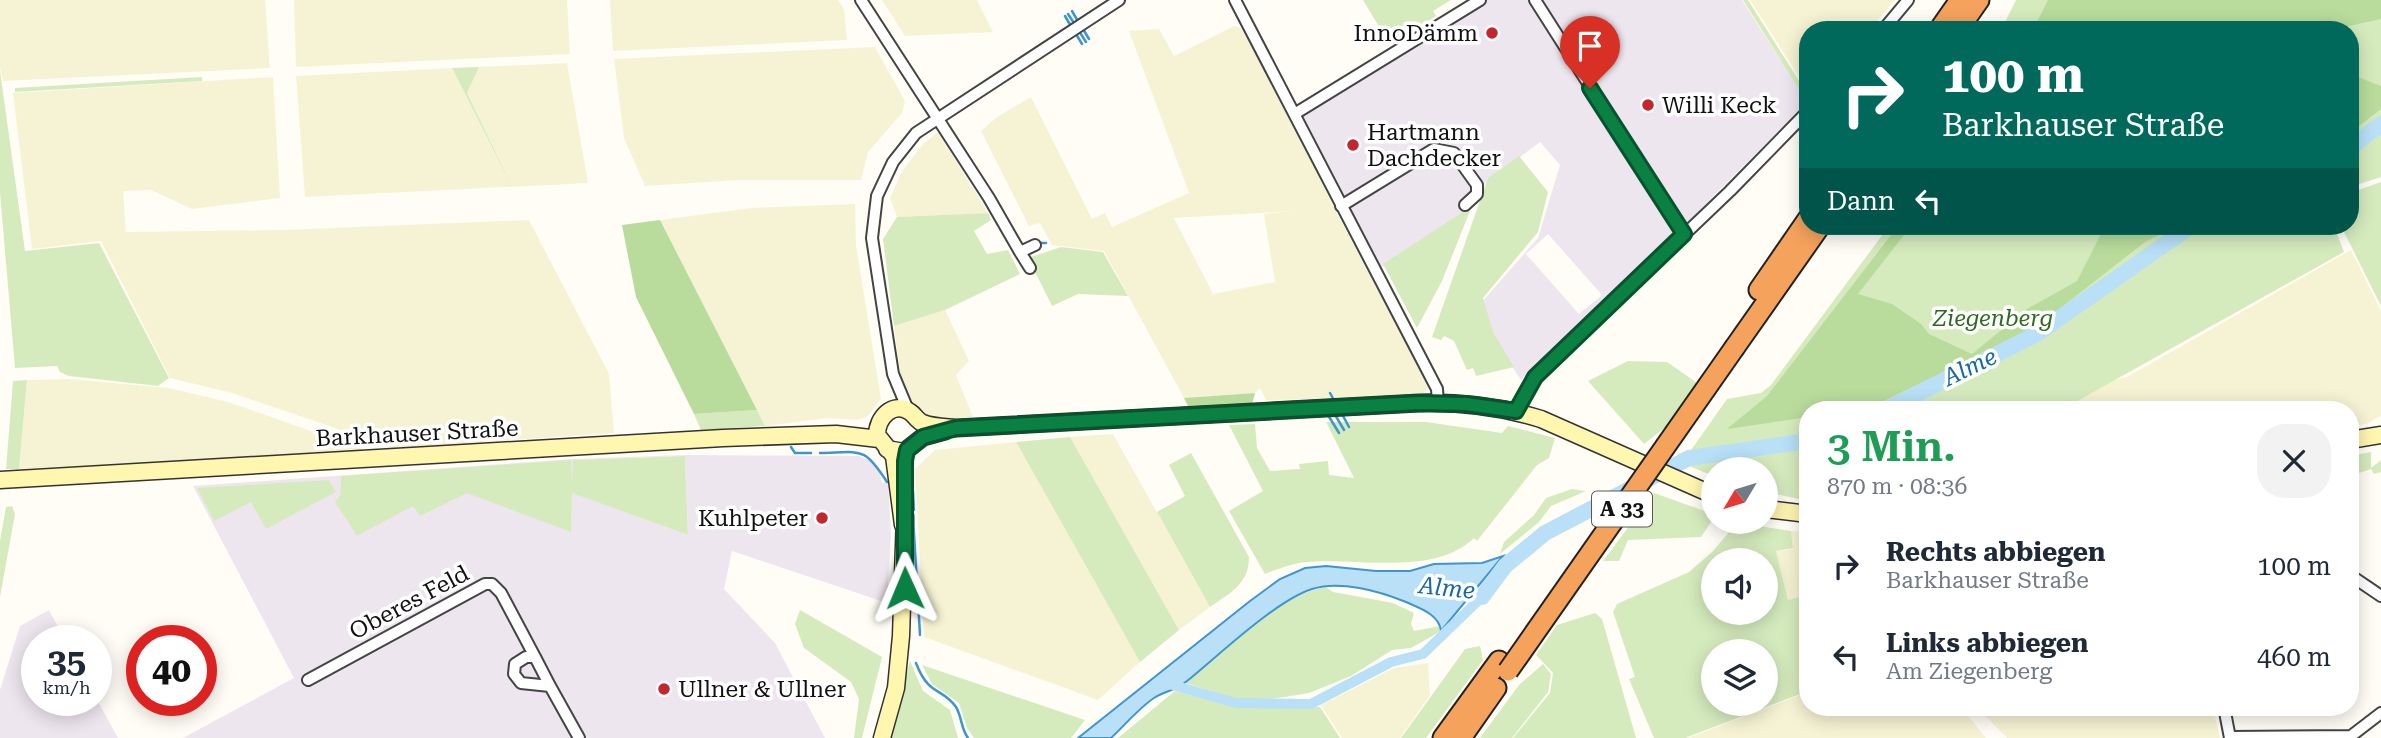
<!DOCTYPE html>
<html lang="de">
<meta charset="utf-8">
<style>
:root{--surface:#fff;--page:#f2f2f3;--text:#1f2937;--muted:#747a83}
body{margin:0;font-family:"Roboto Serif",serif;background:var(--page);color:var(--text);height:100vh;display:flex;flex-direction:column;font-size:26px;white-space:nowrap}
*{box-sizing:border-box;margin:0}
p{font-size:23px;color:var(--muted)}
.icon{flex:none;width:38px;height:38px;fill:none;stroke:currentColor;stroke-width:2;stroke-linecap:round;stroke-linejoin:round}
.map{position:relative;flex:1;overflow:hidden}
.sheet{position:absolute;left:1799px;top:401px;width:560px;height:315px;display:flex;flex-direction:column;background:var(--surface);border-radius:28px;box-shadow:0 4px 18px #0003}
.sheet>*{flex:none}
.top-card{position:absolute;left:1799px;top:21px;width:560px;height:214px;border-radius:28px;box-shadow:0 4px 18px #0003;background:#00695c;color:#fff;overflow:hidden}
.needle{width:46px;rotate:232deg}
.buttons{position:absolute;left:1701px;top:457px;display:grid;gap:14px}
.buttons a{display:grid;place-items:center;width:77px;height:77px;border-radius:50%;background:var(--surface);box-shadow:0 4px 18px #0003;font-size:35px}
.speed{position:absolute;left:21px;top:625px;display:flex;gap:14px;font-size:35px;font-weight:700;text-align:center}
.speed>*{display:grid;place-content:center;width:91px;height:91px;border-radius:50%;background:var(--surface);box-shadow:0 4px 18px #0003;line-height:1}
.speed small{font-size:18px;font-weight:400}
.speed .limit{border:10px solid #d22;background:#fff;color:#111}
.pin{position:absolute;display:grid;place-items:center;width:60px;height:60px;color:#fff;margin:-72px -30px;border-radius:50% 50% 50% 0;rotate:-45deg;box-shadow:0 0 7px #0007}
.pin .icon{rotate:45deg}
.me{position:absolute;width:77px;margin:-38px;rotate:359deg;stroke-linejoin:round;filter:drop-shadow(0 0 5px #0008)}
.turn{display:flex;align-items:center;gap:24px;height:147px;padding:0 28px;font-size:32px}
.turn .icon{width:91px;height:91px;stroke-width:2.5}
.turn b{display:block;font-size:49px;line-height:60px}
.then{display:flex;align-items:center;height:66px;padding:0 28px;background:#0003;gap:14px;font-size:26px}
.round{display:grid;place-items:center;flex:none;width:74px;height:74px;border-radius:28px;background:var(--page)}
.headline{display:flex;align-items:center;justify-content:space-between;height:119px;padding:0 28px}
h1{font-size:42px;font-weight:600;line-height:52px;color:#1e9e55}
ul{padding:0;list-style:none}
li{display:flex;align-items:center;gap:21px;height:91px;padding:0 28px}
li div{flex:1}
li b{display:block;font-size:26px}
li em{font-style:normal}
.map>svg:first-child{display:block}
.industrial{fill:#eee6ef;fill-rule:evenodd}
.farmland{fill:#f6f3d4;fill-rule:evenodd}
.green{fill:#d5ebbd;fill-rule:evenodd}
.forest{fill:#b9dc9c}
.water{fill:#b9e0f7;stroke:#3f96cf;stroke-width:2}
.lines{fill:none;stroke-linecap:round;stroke-linejoin:round}
.stream{stroke:#3f96cf;stroke-width:2.5}
.canal{stroke:#b9e0f7;stroke-width:10}
.river{stroke:#b9e0f7;stroke-width:16}
.street-casing{stroke:#444;stroke-width:14}
.secondary-casing{stroke:#333;stroke-width:19}
.highway-casing{stroke:#222;stroke-width:23}
.street{stroke:#fff;stroke-width:10}
.secondary{stroke:#fff6b0;stroke-width:16}
.highway{stroke:#f5a25d;stroke-width:19}
.highway-bridge-casing{stroke:#222;stroke-width:23;stroke-linecap:butt}
.highway-bridge{stroke:#f5a25d;stroke-width:19}
.route-casing{stroke:#07532c;stroke-width:18}
.route{stroke:#0b8043;stroke-width:12}
.poi-dot{fill:#c4262e;stroke:#fff;stroke-width:2.5}
.labels{text-anchor:middle;stroke-width:7;stroke-linejoin:round;paint-order:stroke}
.shield{fill:#fff;stroke:#585858;stroke-width:2}
.shield-label{font-size:21px;font-weight:bold;fill:#111}
.poi-label{font-size:23px;fill:#111;stroke:#fff;text-anchor:start}
.park-label{font-size:23px;font-style:italic;fill:#2f6b1f;stroke:#fff}
.street-label{font-size:23px;fill:#111;stroke:#fff}
.water-label{font-size:24px;font-style:italic;fill:#1768a6;stroke:#fff}
</style>
<div class="map">
<svg width="2381" height="738" viewBox="0 0 2381 738">
<rect width="100%" height="100%" fill="#fffdf5"/>
<path class="industrial" d="M1479,0H1742L1807,102L1686,224L1521,380L1492,337L1481,303L1538,238L1560,165L1540,142L1485,183L1478,203L1375,272L1295,118ZM1548,234L1602,295L1579,314L1526,254Z
M687,455L859,456L869,460L879,470L882,483L888,482L891,533L887,603L732,551L724,589L775,643L825,738H183L294,678L193,486L572,459ZM685,456L688,535L573,493V460ZM335,492L266,528L251,501Z
M49,610L65,640H37V700L96,698L118,738H0V690L20,626Z"/>
<path class="farmland" d="M0,0H265L270,68L3,81L0,68Z
M294,0H567L570,54L296,67Z
M610,0H838L844,9L847,40L613,51Z
M882,0H977L993,32L905,36Z
M1750,0H1895L1869,30H1808V91Z
M1234,26L1241,28L1288,113L1334,208L1429,386L1421,397L1266,400L1260,388L1255,393L1184,398L1104,251L1052,245L1040,223L1029,226L981,131L997,117L1031,97L1092,219L1105,213L1112,227L1189,193L1129,31L1159,29L1174,56ZM1292,211L1264,214L1275,282L1213,294L1174,218Z
M875,47L905,101L902,113L868,152L861,180H738L645,186L624,138L614,59Z
M567,63L588,183L305,197L296,76L452,68L499,162L467,93L479,67Z
M273,77L280,198L192,209L151,190L123,191L126,232L281,230L529,220L609,374L614,433L394,448L232,393L170,378L101,241L32,249L13,93Z
M938,132L988,213L897,217L890,198L902,171L923,144Z
M855,204L856,245L881,399L868,416L859,420L828,418L765,426L660,220L751,208Z
M2351,250L2381,311V416L2366,424L2350,426V410H1983L2127,377Z
M945,310L969,361L956,375L973,417L939,420L925,415L913,405L902,388L894,326Z
M70,379L169,388L228,402L368,451L19,469L27,380Z
M1113,434L1210,607L1179,630L1070,437Z
M1016,442L1140,662L1098,700L924,637L915,469L935,450Z
M1791,531H1808V593L1788,600L1776,551L1793,549Z
M1428,663L1430,695L1400,738H1342L1321,705L1394,668Z
M1808,692V707H1961L1986,738H1688Z
M1977,707H2213L2220,738H2007Z"/>
<path class="green" d="M1363,0H1451L1433,11L1436,16L1390,45Z
M1743,0H1748L1808,95L1806,101Z
M2016,0H2381V177L2350,187V30H2001Z
M479,67L467,93L513,189L452,68Z
M0,71L25,251L99,243L169,378L158,386L69,376L60,372L57,366L15,368L0,193Z
M202,77V81L15,92V88Z
M1519,156L1548,192L1538,232L1483,298L1493,332L1514,367L1476,376L1473,368L1467,370L1454,341L1444,336L1441,340L1432,337L1488,178Z
M2381,182V306L2341,226H2350V193Z
M1472,206L1442,281L1417,328L1383,264Z
M988,213L991,220L974,231L987,254L1008,250L1020,274L945,310L894,326L883,239L897,217Z
M1889,226H2334L2344,252L2063,409L1808,410V501L1766,492V469H1713V476L1682,463L1727,399L1761,393L1771,385Z
M1061,247L1103,252L1128,296L1078,294L1052,306L1033,268L1036,266L1031,257Z
M1628,361L1667,362L1710,392L1644,444L1588,381Z
M27,380L19,469H6L13,381Z
M757,410L765,426L701,430L694,414Z
M1326,422H1426L1502,433L1508,426L1555,438L1549,458L1537,465L1477,541L1474,538C1434,577 1355,557 1307,562C1292,563 1278,569 1265,574L1229,511L1263,491L1229,425L1255,424L1257,448L1270,471L1300,469L1299,464L1328,461L1329,475L1354,478Z
M1070,437L1179,630L1140,662L1016,442Z
M2371,452V468L2381,460V472L2374,474L2371,469L2350,476V456Z
M1191,453L1249,557C1249,584 1230,593 1210,607L1157,512L1185,496L1169,465Z
M685,456L688,535L572,493L571,532L467,493L420,516L413,506L357,536L335,502L340,496L341,476L571,460L572,484L573,460Z
M329,480L336,492L266,529L251,502L214,521L197,488Z
M1572,489L1586,491L1551,506L1539,522L1500,554L1504,542L1534,515L1546,498Z
M1654,493L1713,514V519L1701,537L1628,540L1619,561H1603Z
M12,506L15,514L0,597V541L6,507Z
M1737,523L1791,531L1793,548L1776,551L1788,600L1808,594V691L1685,738H1654L1629,679L1635,677L1613,612L1617,604L1689,572L1712,552ZM1713,560H1766V612H1713ZM1713,651H1766V704H1713Z
M1326,587L1333,592L1393,603L1414,613L1411,624L1414,631L1440,626L1441,631L1411,648L1392,650L1351,676L1309,693L1266,700L1237,699L1185,683C1219,653 1282,593 1326,587Z
M800,610L882,657L862,738H854L859,699L851,682L804,648L795,624Z
M1595,613L1602,619L1636,738H1513L1550,693L1553,673L1536,655L1557,625Z
M1480,646L1483,660L1426,738H1401L1465,649Z
M910,661L923,691L950,710L958,738H891Z
M1543,664L1551,674L1548,692L1512,738H1480L1519,685Z
M922,665L1085,720L1071,738H974L967,728L959,703L932,684Z
M1175,691L1242,708L1320,707L1340,738H1118Z"/>
<path class="forest" d="M2048,0H2381V19L2331,30H2033Z
M2350,74L2381,86V109L2350,133Z
M660,220L757,410L694,414L636,297L622,225Z
M1898,226H1911L1858,294L1892,304L1921,324L1929,334L1972,354L2027,309L2077,281L2105,226H2177L2145,242L2035,328L1869,408L1808,410V417L1727,429L1767,396Z
M1255,393L1252,404L1189,408L1184,398Z"/>
<path class="water" d="M1503,556L1441,631C1439,614 1419,608 1406,602C1379,591 1340,580 1312,589C1275,601 1218,656 1187,681C1177,690 1165,691 1154,698C1139,708 1125,725 1111,738H1078L1250,601L1280,579L1305,568L1326,566L1376,571H1410L1434,564L1482,563Z"/>
<g class="lines">
<path class="stream" d="M1072,11L1079,23
M1068,14L1076,26
M1065,16L1072,28
M1083,29L1089,39
M1079,31L1086,42
M1076,34L1082,44
M1040,243H1046
M1330,393L1335,402
M1334,413L1344,430
M1342,414L1349,427
M1328,415L1339,433
M791,447L795,453H811
M820,453C862,452 864,446 887,482
M913,491L914,510
M913,517L920,635
M916,663C929,697 942,687 956,707C962,717 961,729 968,738"/>
<path class="canal" d="M1169,684L1236,703L1311,704L1391,662L1423,654L1482,597"/>
<path class="river" d="M2350,148L2381,124
M1885,410L2037,334L2191,226
M1452,591L1482,597L1505,566L1545,533L1689,458L1808,441"/>
<g class="street-casing">
<path id="street" d="M861,0L989,198L1020,252L1035,245
M1235,0L1437,389L1438,403
M1535,0L1684,234
M1883,30L1908,0
M1296,113L1480,0
M1341,206L1434,149L1454,153L1477,185V194L1465,205
M1020,252L1030,268
M908,410L893,374L872,238L877,196L893,162L916,133L1119,0
M1515,411L1535,377L1730,191L1808,111
M2350,575L2381,596
M308,680L485,584H492L501,593L535,657
M550,686L535,657H526L515,664L514,674L521,683L550,686L579,738
M2224,707L2230,738
M2230,737L2351,736L2381,713"/>
</g>
<g class="secondary-casing">
<path id="secondary" d="M2350,440L2381,435
M887,449L904,452L923,437L945,431
M0,480L723,438L836,434L879,439
M1766,509L1808,514
M903,525L894,456L877,435C877,418 893,400 910,412C915,415 917,421 923,423C932,427 946,427 956,428L1419,403C1460,402 1502,407 1541,419L1713,495
M882,738L896,688L901,636L905,515"/>
</g>
<g class="highway-casing">
<path id="highway" d="M1939,30L1960,0
M1958,30L1979,0
M1759,290L1808,219
M1735,347L1820,226
M1443,738L1499,661
M1461,738L1496,688"/>
</g>
<use href="#street" class="street"/>
<use href="#secondary" class="secondary"/>
<use href="#highway" class="highway"/>
<g class="highway-bridge-casing">
<path id="highway-bridge" d="M1508,671L1735,347"/>
</g>
<use href="#highway-bridge" class="highway-bridge"/>
</g>
<g class="lines">
<g class="route-casing">
<path id="route" d="M905,588V461L907,450L923,437L956,428L1419,403L1466,404L1516,411L1535,377L1684,234L1590,88"/>
</g>
<use href="#route" class="route"/>
</g>
<g class="poi-dot">
<circle cx="1492" cy="33" r="7"/>
<circle cx="1648" cy="105" r="7"/>
<circle cx="1353" cy="145" r="7"/>
<circle cx="822" cy="518" r="7"/>
<circle cx="664" cy="689" r="7"/>
</g>
<g class="labels">
<rect class="shield" x="1592" y="491.5" width="60" height="35" rx="5"/>
<g class="shield-label">
<text x="1622" y="516">A 33</text>
</g>
<g class="poi-label">
<text x="1478" y="41" text-anchor="end">InnoDämm</text>
<text x="1662" y="113">Willi Keck</text>
<text x="1367" y="140">Hartmann<tspan x="1367" dy="26">Dachdecker</tspan></text>
<text x="808" y="526" text-anchor="end">Kuhlpeter</text>
<text x="678" y="697">Ullner &amp; Ullner</text>
</g>
<g class="park-label">
<text x="1993" y="326">Ziegenberg</text>
</g>
<g class="street-label">
<text transform="translate(417 433) rotate(-3)" y="8">Barkhauser Straße</text>
<text transform="translate(409 602) rotate(-28)" y="8">Oberes Feld</text>
</g>
<g class="water-label">
<text transform="translate(1970 367) rotate(-26)" y="8">Alme</text>
<text transform="translate(1447 588) rotate(6)" y="8">Alme</text>
</g>
</g>
</svg>
<div class="buttons">
<a><svg class="needle" viewBox="-14 -14 28 28"><path d="M0-13l5 13h-10z" fill="#e53935"/><path d="M0 13l5-13h-10z" fill="#747a83"/></svg></a>
<a><svg class="icon" aria-label="sound" viewBox="0 0 24 24"><path d="M4 9h4l5-4v14l-5-4H4zM17 9q2 3 0 6"/></svg></a>
<a><svg class="icon" aria-label="layers" viewBox="0 0 24 24"><path d="M12 4l9 5-9 5-9-5zM3 14l9 5 9-5"/></svg></a>
</div>
<div class="speed"><div>35<small>km/h</small></div><div class="limit">40</div></div>
<div class="pin" style="left:1590px;top:88px;background:#d93025"><svg class="icon" aria-label="arrive" viewBox="0 0 24 24"><path d="M6 21V4h12l-3 4 3 4H6"/></svg></div>
<svg class="me" style="left:905px;top:588px" viewBox="-20 -20 40 40"><path d="M0-17L14 15 0 8-14 15z" fill="#0b8043" stroke="#fff" stroke-width="4"/></svg>
<div class="top-card">
<div class="turn"><svg class="icon" aria-label="right" viewBox="0 0 24 24"><path d="M7 20v-9h11M14 6l5 5-5 5"/></svg><div><b>100 m</b>Barkhauser Straße</div></div>
<div class="then">Dann<svg class="icon" aria-label="left" viewBox="0 0 24 24"><path d="M17 20v-9H6M10 6l-5 5 5 5"/></svg></div>
</div>
<section class="sheet">
<div class="headline"><div><h1>3 Min.</h1><p>870 m · 08:36</p></div><a class="round"><svg class="icon" aria-label="close" viewBox="0 0 24 24"><path d="M6 6l12 12M18 6L6 18"/></svg></a></div>
<ul>
<li><svg class="icon" aria-label="right" viewBox="0 0 24 24"><path d="M7 20v-9h11M14 6l5 5-5 5"/></svg><div><b>Rechts abbiegen</b><p>Barkhauser Straße</p></div><em>100 m</em></li>
<li><svg class="icon" aria-label="left" viewBox="0 0 24 24"><path d="M17 20v-9H6M10 6l-5 5 5 5"/></svg><div><b>Links abbiegen</b><p>Am Ziegenberg</p></div><em>460 m</em></li>
</ul>
</section>
</div>
